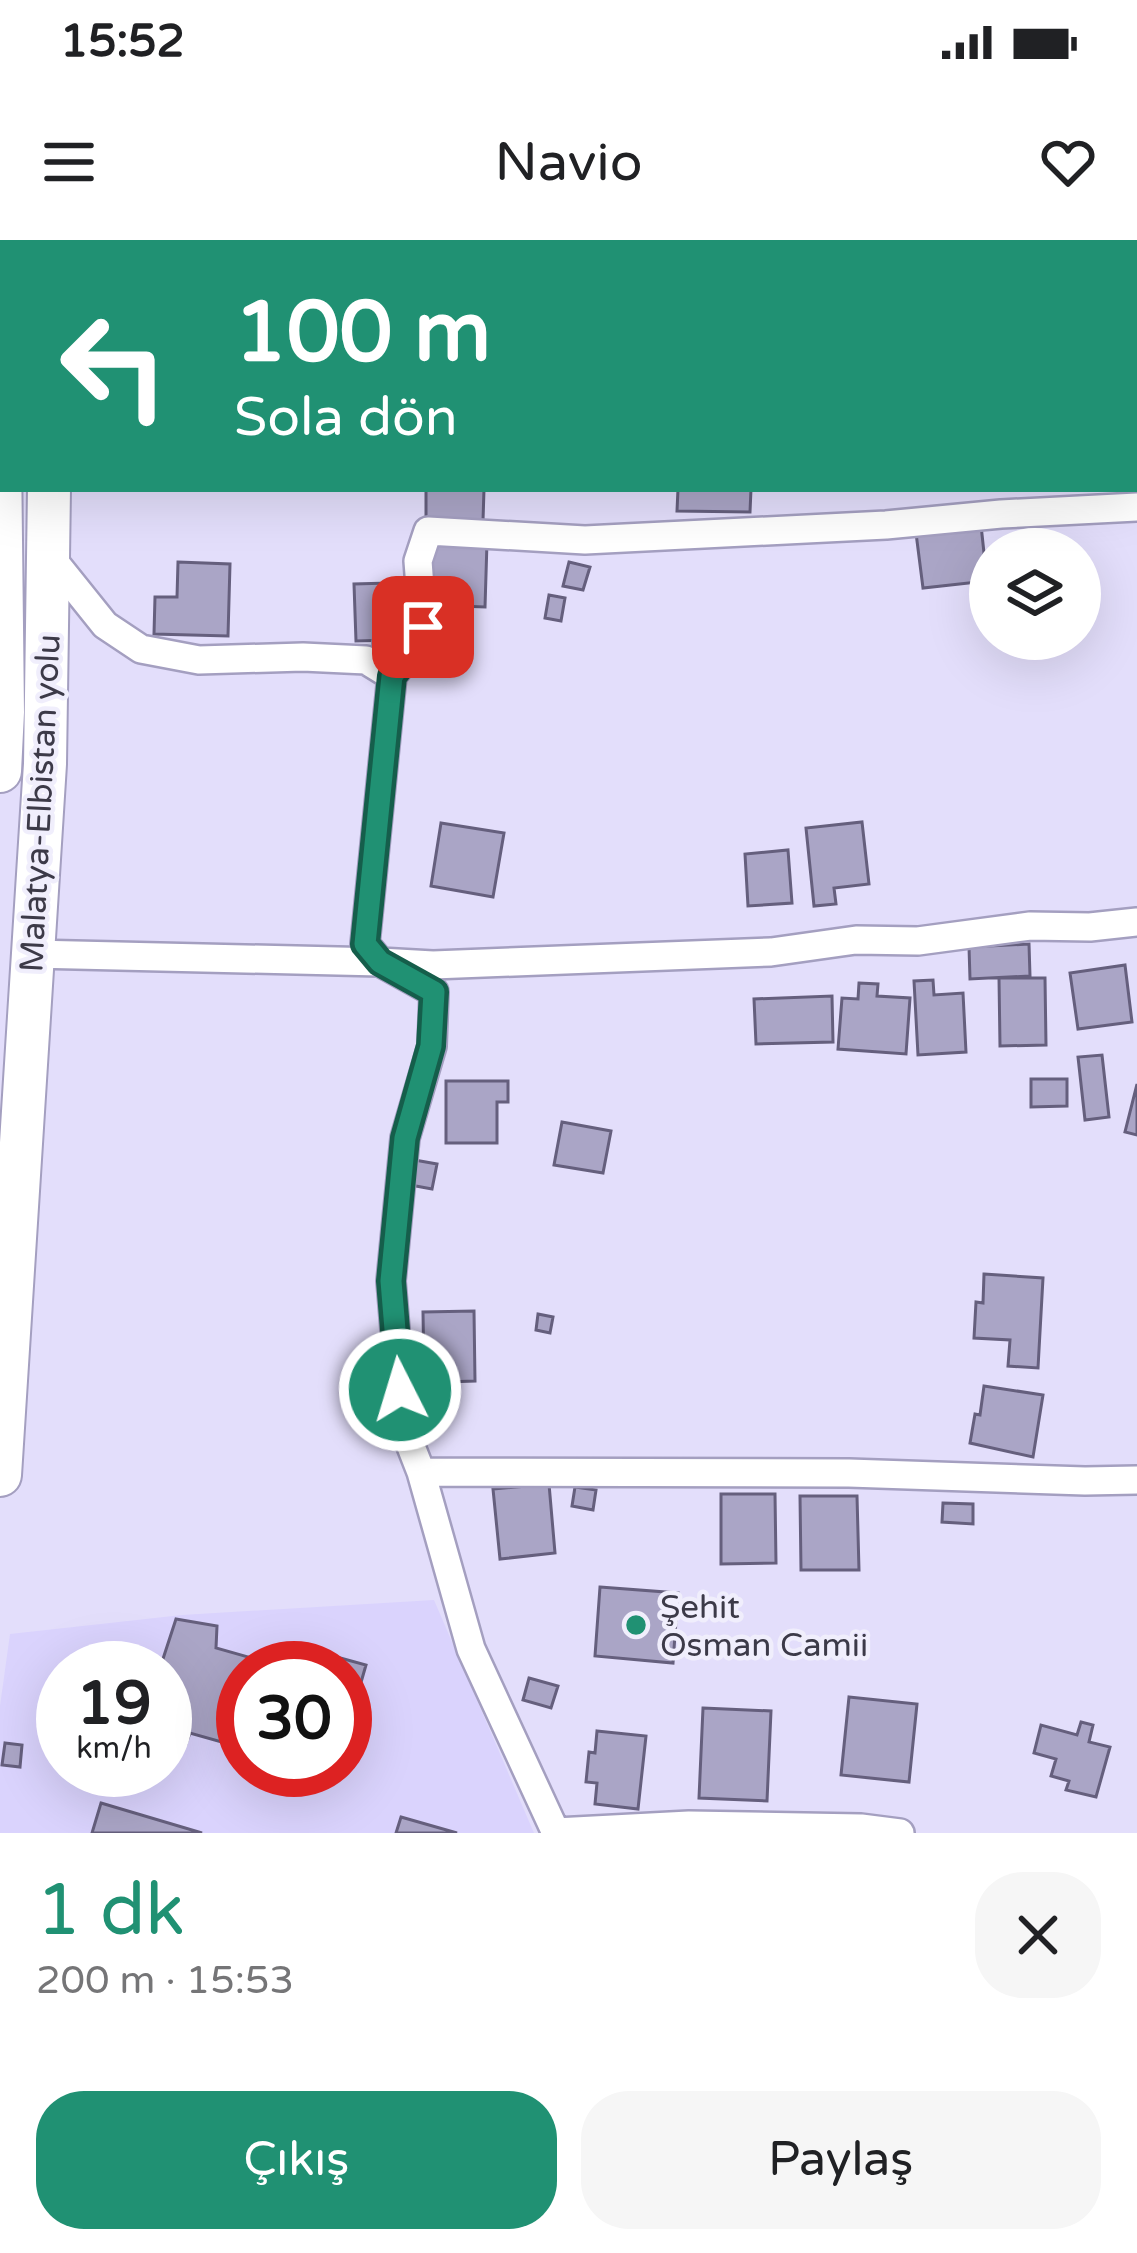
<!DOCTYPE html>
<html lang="tr">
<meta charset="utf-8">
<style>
:root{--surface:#fff;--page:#f6f6f6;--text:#202124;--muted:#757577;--accent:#209173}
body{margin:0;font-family:"Varela Round",sans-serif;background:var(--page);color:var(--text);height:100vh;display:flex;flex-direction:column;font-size:45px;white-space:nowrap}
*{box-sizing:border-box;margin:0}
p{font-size:39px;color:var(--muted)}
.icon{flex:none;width:66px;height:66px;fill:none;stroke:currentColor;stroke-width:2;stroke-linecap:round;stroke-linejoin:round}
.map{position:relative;height:1593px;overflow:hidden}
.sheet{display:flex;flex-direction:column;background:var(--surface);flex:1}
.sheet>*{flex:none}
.banner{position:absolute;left:0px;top:0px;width:1137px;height:252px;box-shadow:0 12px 48px #0002;background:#209173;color:#fff;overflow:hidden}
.buttons{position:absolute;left:969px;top:288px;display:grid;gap:24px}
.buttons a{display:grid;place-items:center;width:132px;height:132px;border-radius:50%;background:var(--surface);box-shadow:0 12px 48px #0002;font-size:60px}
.speed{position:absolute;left:36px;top:1401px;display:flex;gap:24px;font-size:60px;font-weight:700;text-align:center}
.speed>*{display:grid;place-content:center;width:156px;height:156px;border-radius:50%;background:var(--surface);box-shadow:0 12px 48px #0002;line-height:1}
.speed small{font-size:30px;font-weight:400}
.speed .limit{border:18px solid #d22;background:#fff;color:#111}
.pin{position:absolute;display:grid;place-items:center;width:102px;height:102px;color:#fff;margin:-51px;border-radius:24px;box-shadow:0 6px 18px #0006}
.me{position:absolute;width:132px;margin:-66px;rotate:355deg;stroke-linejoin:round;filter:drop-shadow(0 0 9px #0008)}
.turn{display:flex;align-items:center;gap:42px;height:252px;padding:0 36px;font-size:54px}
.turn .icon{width:156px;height:156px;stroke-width:2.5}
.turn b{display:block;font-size:84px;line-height:102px}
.round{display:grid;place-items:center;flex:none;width:126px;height:126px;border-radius:48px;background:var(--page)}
.headline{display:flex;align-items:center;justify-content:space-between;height:204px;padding:0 36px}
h1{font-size:72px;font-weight:600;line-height:90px;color:var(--accent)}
.action{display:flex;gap:24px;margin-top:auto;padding:24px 36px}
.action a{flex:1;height:138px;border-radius:48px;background:var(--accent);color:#fff;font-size:48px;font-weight:600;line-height:138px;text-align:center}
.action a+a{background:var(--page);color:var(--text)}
.status{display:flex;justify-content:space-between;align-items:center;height:84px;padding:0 60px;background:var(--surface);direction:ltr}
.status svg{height:33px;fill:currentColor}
header{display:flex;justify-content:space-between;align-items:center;height:156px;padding:0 36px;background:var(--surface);font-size:54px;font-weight:600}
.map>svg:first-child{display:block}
.built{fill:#dad3fd;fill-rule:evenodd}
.building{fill:#aaa5c6;stroke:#655f7d;stroke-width:3}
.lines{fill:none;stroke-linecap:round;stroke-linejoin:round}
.street-casing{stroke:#a49fc0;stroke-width:32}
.primary-casing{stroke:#a49fc0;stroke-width:46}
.street{stroke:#fff;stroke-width:27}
.primary{stroke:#fff;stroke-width:42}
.route-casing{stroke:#155e4b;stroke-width:30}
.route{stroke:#209173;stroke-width:21}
.poi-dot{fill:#209173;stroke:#f0eefc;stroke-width:4.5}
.labels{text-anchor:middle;stroke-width:9;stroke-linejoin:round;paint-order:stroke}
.street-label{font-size:33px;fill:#3c3a48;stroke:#f0eefc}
.poi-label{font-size:33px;fill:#3c3a48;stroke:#f0eefc;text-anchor:start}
</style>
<div class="status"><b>15:52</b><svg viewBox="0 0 49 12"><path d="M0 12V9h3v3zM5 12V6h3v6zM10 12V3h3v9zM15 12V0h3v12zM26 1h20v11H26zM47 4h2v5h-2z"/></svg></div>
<header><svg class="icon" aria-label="menu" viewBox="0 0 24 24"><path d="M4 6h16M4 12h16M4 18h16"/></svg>Navio<svg class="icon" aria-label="heart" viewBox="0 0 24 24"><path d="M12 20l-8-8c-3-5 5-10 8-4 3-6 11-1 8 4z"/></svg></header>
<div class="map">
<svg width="1137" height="1593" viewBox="0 0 1137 1593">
<rect width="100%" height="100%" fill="#e3defb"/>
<path class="built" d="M434,1360L534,1593H0V1466L10,1394L182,1375ZM63,1428H165V1530H63ZM243,1428H345V1530H243Z"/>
<path class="building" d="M426,249H484L483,281L426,278Z
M678,249H751L750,272L677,271Z
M981,285L987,341L923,348L916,293Z
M432,301L487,302L485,367L430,365Z
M178,322L230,324L228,396L154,394L155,357H177Z
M569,322L590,327L583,350L563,346Z
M389,343L391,400L356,401L354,344Z
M549,355L565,358L561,381L545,378Z
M862,582L869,644L834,648L836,664L814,666L806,588Z
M441,583L504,593L493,657L431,646Z
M788,610L792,663L748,666L745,614Z
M1029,704L1030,736L970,739L969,707Z
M1125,725L1132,782L1078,789L1070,733Z
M999,738H1045L1046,805L1000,806Z
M933,740L934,755L963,753L966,812L918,815L914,741Z
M859,743L878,744L877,756L910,758L906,814L838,809L842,758L858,759Z
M832,756L833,802L756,804L754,759Z
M1102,815L1109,877L1085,880L1078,817Z
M1031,839H1067V866L1031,867Z
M446,841H508V862H497V903H446Z
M1137,844V895L1125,892Z
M562,882L611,891L603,933L554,925Z
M409,919L437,924L432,949L405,944Z
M984,1034L1043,1038L1038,1128L1008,1126L1010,1100L974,1098L976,1062L983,1063Z
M474,1071L475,1141L445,1142L444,1133L424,1134L423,1072Z
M538,1074L553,1077L550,1093L536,1090Z
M984,1146L1043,1155L1033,1217L970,1203L975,1174L980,1175Z
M549,1244L555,1313L500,1319L493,1249Z
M575,1247L596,1250L593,1270L572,1266Z
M721,1254H775L776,1323L721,1324Z
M800,1256H857L859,1330H801Z
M943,1263L973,1264V1284L942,1282Z
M600,1347L678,1353L673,1423L595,1416Z
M176,1379L217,1386L216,1408L287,1428H243V1508L190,1493L186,1504L165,1497V1428H160Z
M315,1411L366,1425L345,1498V1428H310Z
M529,1438L558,1446L551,1468L523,1460Z
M849,1457L917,1464L909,1542L841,1535Z
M703,1468L771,1471L767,1561L699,1558Z
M1081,1482L1093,1485L1089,1502L1110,1507L1096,1557L1066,1550L1069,1541L1051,1536L1056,1519L1034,1513L1041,1485L1077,1495Z
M597,1491L646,1496L638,1569L595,1564L597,1543L586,1542L589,1512L595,1513Z
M5,1503L22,1505L20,1527L2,1525Z
M290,1530H336L332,1542Z
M101,1563L202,1593H92Z
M401,1577L457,1593H396Z"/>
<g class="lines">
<g class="street-casing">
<path id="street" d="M384,0L385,3
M48,314L105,385L141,409L199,420L303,417L366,420L392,436L416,405L423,387L418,321L428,291L585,300L886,285L1001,274L1137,267
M387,403L392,436L365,704L380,722L434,752L432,806L405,898L391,1041L403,1186L421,1232
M33,714L380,722L433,725L771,712L856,700L918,701L1030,686L1090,687L1137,682
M556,1592L689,1585L861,1588L900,1593
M556,1593L471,1409L421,1232L849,1233L1085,1241L1137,1240"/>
</g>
<g class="primary-casing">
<path id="primary" d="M54,3V0
M0,214L3,472L0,531
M0,1235L45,524L49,249"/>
</g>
<use href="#street" class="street"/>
<use href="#primary" class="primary"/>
</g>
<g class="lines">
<g class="route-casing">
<path id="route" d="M400,1150L391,1041L405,898L431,806L434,752L380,722L365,704L392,436L416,405L423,387"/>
</g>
<use href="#route" class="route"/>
</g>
<circle class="poi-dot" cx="636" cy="1385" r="12"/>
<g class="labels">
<g class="street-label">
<text transform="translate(39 563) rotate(-87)" y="12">Malatya-Elbistan yolu</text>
</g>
<g class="poi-label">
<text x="660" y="1378">Şehit<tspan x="660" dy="38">Osman Camii</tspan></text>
</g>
</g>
</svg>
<div class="buttons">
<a><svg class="icon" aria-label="layers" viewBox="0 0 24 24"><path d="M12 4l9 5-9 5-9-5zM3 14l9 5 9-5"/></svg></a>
</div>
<div class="speed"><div>19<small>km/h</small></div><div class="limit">30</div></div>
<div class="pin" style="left:423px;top:387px;background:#d93025"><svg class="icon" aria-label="arrive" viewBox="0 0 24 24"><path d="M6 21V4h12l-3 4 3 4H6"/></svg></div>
<svg class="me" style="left:400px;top:1150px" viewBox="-20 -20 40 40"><circle r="17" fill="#209173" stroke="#fff" stroke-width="3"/><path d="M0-11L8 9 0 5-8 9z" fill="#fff"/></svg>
<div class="banner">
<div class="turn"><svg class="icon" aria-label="left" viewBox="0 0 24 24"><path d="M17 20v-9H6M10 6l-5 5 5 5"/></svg><div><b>100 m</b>Sola dön</div></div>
</div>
</div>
<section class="sheet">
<div class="headline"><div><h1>1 dk</h1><p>200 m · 15:53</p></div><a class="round"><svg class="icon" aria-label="close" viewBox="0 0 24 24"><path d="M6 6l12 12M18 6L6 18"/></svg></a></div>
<div class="action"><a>Çıkış</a><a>Paylaş</a></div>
</section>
